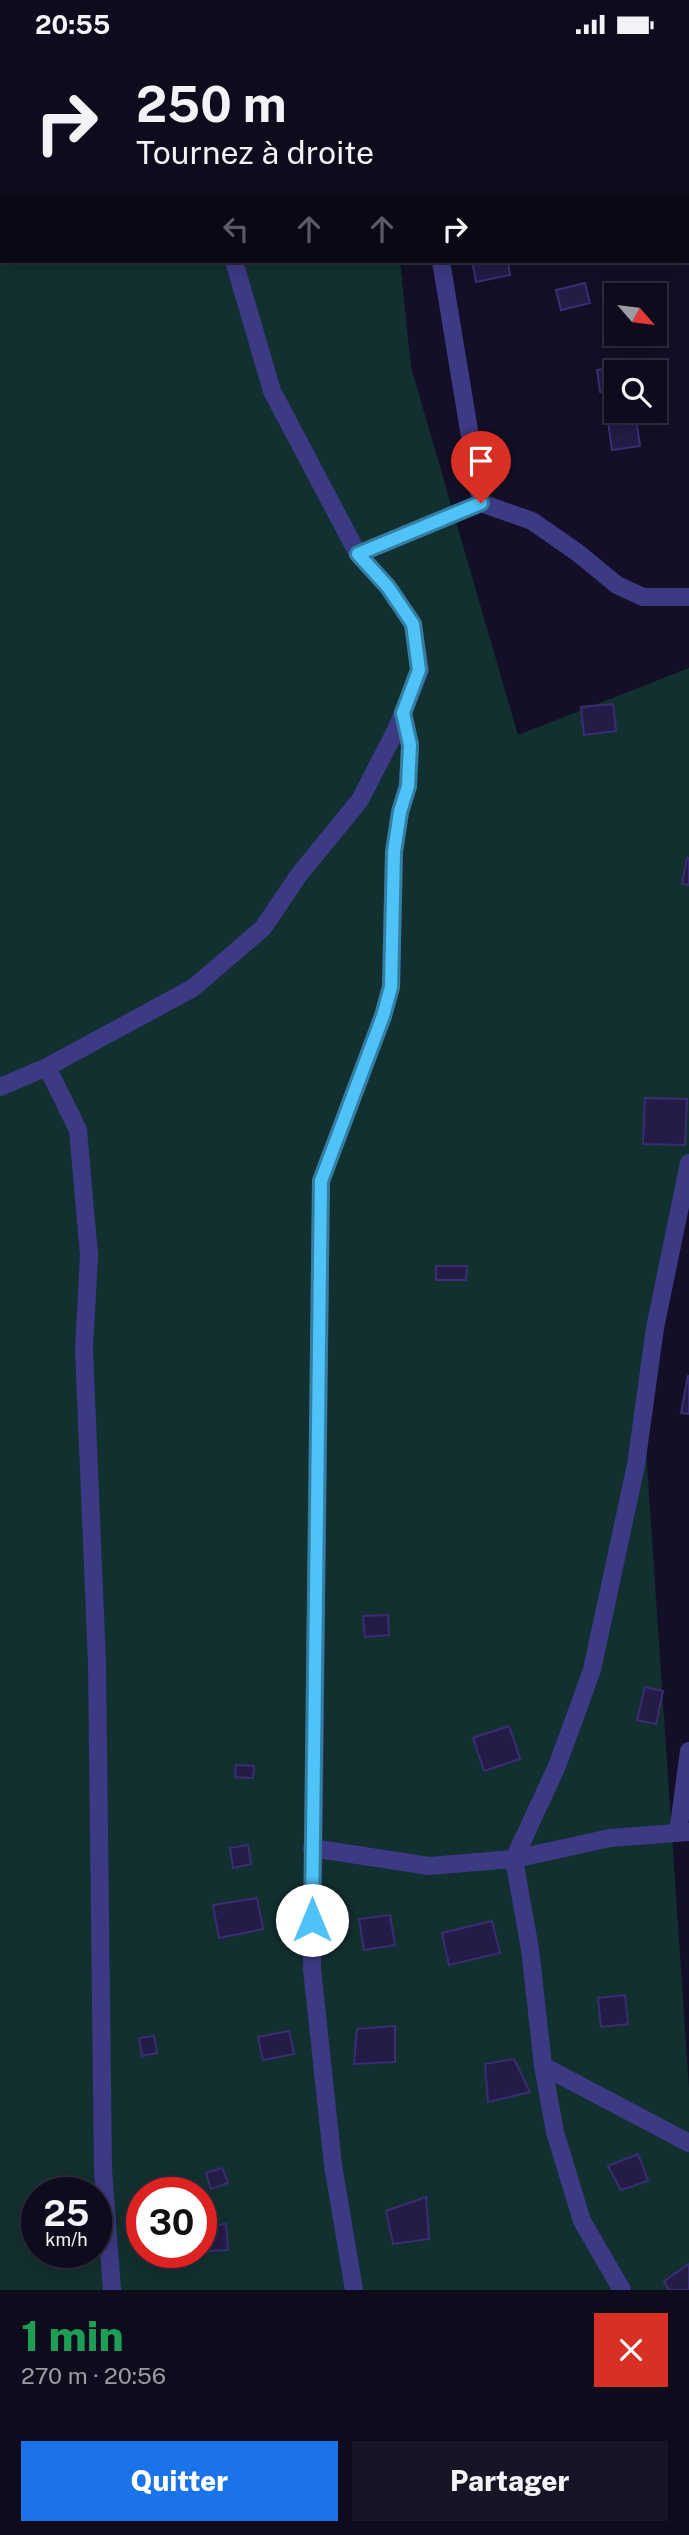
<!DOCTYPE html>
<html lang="fr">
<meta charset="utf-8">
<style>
:root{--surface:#0e0b1c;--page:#171425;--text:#f1f3f6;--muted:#9b9ba3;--line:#2e2b3b;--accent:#1a73e8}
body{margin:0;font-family:"Public Sans",sans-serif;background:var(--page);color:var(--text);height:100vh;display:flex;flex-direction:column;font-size:26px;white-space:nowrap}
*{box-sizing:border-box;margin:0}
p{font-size:23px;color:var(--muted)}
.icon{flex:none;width:38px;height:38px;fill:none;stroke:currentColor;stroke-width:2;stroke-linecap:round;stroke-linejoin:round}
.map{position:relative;height:2241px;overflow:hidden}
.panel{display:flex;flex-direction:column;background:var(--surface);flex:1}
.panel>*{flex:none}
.hud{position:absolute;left:0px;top:0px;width:690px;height:214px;box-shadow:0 4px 18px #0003,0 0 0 2px var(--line);background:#0e0b1c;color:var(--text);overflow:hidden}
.needle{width:46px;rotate:118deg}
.controls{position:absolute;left:604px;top:234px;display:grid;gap:14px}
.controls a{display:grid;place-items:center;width:63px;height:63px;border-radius:0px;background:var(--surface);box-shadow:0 4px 18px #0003,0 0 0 2px var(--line);font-size:35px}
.speed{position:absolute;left:21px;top:2128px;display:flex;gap:14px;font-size:35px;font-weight:700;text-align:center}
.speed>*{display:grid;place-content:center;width:91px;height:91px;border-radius:50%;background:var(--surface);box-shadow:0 4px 18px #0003,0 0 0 2px var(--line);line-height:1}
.speed small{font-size:18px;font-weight:400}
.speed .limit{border:10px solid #d22;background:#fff;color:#111}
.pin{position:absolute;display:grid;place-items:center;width:60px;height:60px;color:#fff;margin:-72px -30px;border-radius:50% 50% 50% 0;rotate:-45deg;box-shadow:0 0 7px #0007}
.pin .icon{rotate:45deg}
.me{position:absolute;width:77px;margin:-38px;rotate:0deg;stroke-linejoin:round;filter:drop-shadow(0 0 5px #0008)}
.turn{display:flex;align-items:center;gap:24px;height:147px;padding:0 21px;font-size:32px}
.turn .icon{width:91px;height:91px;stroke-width:2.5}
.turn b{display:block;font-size:49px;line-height:60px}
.lanes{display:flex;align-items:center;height:66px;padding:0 21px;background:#0003;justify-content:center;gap:35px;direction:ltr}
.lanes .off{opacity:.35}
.round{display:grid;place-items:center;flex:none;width:74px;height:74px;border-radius:0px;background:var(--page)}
.overview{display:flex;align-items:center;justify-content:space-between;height:119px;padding:0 21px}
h1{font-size:42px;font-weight:800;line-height:52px;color:#1e9e55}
.button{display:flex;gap:14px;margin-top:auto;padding:14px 21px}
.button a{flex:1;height:80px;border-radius:0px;background:var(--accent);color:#fff;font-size:28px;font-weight:800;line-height:80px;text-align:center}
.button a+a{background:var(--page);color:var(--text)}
.status{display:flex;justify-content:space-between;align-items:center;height:49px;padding:0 35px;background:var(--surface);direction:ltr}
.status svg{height:19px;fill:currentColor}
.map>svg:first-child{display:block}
.green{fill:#12302f;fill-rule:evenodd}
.building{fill:#241b47;stroke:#3b2d73;stroke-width:2}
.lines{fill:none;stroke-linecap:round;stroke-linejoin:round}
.street{stroke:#3d3a85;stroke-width:18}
.route-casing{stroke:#337fa1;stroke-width:18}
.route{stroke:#4fc3f7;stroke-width:12}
</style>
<div class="status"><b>20:55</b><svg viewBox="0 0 49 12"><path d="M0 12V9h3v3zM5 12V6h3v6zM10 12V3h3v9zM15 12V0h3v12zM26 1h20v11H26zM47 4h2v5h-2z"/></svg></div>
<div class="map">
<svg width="689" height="2241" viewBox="0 0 689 2241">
<rect width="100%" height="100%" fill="#130f26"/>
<path class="green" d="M0,0H379L2,2V212H400L411,318L518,686L689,619V1128L644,1371L689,2039V2241H0ZM37,2144H96V2203H37ZM142,2144H201V2203H142Z"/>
<path class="building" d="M472,212H508L510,226L476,233Z
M585,234L590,254L561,261L556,241Z
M624,318L625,324H616V341L600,343L597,321Z
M636,368L640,397L612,401L608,372Z
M613,655L616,682L584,686L581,658Z
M687,809H689V836L682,835Z
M645,1049L687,1050L685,1096L643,1095Z
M436,1217H467L466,1231H436Z
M688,1327H689V1365L681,1364Z
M388,1566L389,1586L365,1588L363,1567Z
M645,1638L663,1642L656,1675L637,1671Z
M509,1677L520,1710L484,1722L473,1689Z
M236,1716L254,1717L253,1729L235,1728Z
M248,1796L251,1815L233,1819L230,1799Z
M257,1849L263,1880L219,1889L213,1856Z
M390,1866L395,1896L364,1901L359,1870Z
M492,1872L500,1904L449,1916L442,1884Z
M625,1946L628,1975L601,1978L598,1949Z
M395,1977V2013L354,2015L357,1980Z
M289,1982L294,2005L263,2011L258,1988Z
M154,1987L157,2004L142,2007L139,1989Z
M514,2010L530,2043L488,2053L485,2015Z
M638,2105L648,2132L621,2141L608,2117Z
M222,2119L228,2134L211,2140L206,2124Z
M426,2148L429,2190L393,2195L386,2162Z
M226,2175L228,2201L206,2202L204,2177Z
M689,2215V2241H669L664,2232Z"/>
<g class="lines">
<path class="street" d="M167,0V2
M422,0V2
M234,212L272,342L358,505L481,454L532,472L578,504L617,536L643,548H689
M441,212L481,454
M47,1018L78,1081L89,1206L84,1300L97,1614L103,2121L112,2241
M0,1038L47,1018L193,939L263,879L298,827L360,751L396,681L420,621L413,575L388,538L358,505
M678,1784L689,1702
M312,1799L429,1817L514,1810L610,1789L689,1783
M543,2017L689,2094
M354,2241L333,2116L312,1920L321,1132L383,967L391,938L394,803L400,763L408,737L410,696L403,664
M622,2241L582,2172L555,2083L543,2017L530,1900L514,1810L557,1717L592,1621L636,1416L655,1279L689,1114"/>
</g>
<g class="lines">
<g class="route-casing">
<path id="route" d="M312,1871L321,1132L383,967L391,938L394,803L400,763L408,737L410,696L403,664L419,621L413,575L388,538L358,505L481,454"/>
</g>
<use href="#route" class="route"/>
</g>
</svg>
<div class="controls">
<a><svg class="needle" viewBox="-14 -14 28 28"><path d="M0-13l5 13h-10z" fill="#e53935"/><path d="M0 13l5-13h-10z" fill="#9b9ba3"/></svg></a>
<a><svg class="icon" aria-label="search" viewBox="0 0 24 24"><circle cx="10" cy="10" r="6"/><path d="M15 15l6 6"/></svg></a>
</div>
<div class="speed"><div>25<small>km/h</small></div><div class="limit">30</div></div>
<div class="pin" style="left:481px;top:454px;background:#d93025"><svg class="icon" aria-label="arrive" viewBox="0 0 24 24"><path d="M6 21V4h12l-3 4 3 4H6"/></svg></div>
<svg class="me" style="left:312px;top:1871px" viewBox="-20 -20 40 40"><circle r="19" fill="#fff"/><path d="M0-13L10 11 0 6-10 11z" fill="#4fc3f7"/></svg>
<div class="hud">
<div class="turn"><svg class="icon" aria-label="right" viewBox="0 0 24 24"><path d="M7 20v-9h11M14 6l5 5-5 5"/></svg><div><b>250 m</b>Tournez à droite</div></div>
<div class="lanes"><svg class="icon off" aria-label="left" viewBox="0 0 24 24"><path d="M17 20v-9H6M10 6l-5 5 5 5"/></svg><svg class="icon off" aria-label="ahead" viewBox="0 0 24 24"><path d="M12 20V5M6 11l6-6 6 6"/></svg><svg class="icon off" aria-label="ahead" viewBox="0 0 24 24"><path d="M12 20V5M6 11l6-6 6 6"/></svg><svg class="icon" aria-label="right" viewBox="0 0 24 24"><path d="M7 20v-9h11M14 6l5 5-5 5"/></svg></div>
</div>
</div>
<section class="panel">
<div class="overview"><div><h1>1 min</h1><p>270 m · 20:56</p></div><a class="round" style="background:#d93025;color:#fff"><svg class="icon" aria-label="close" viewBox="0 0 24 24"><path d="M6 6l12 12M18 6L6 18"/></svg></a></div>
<div class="button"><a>Quitter</a><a>Partager</a></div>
</section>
